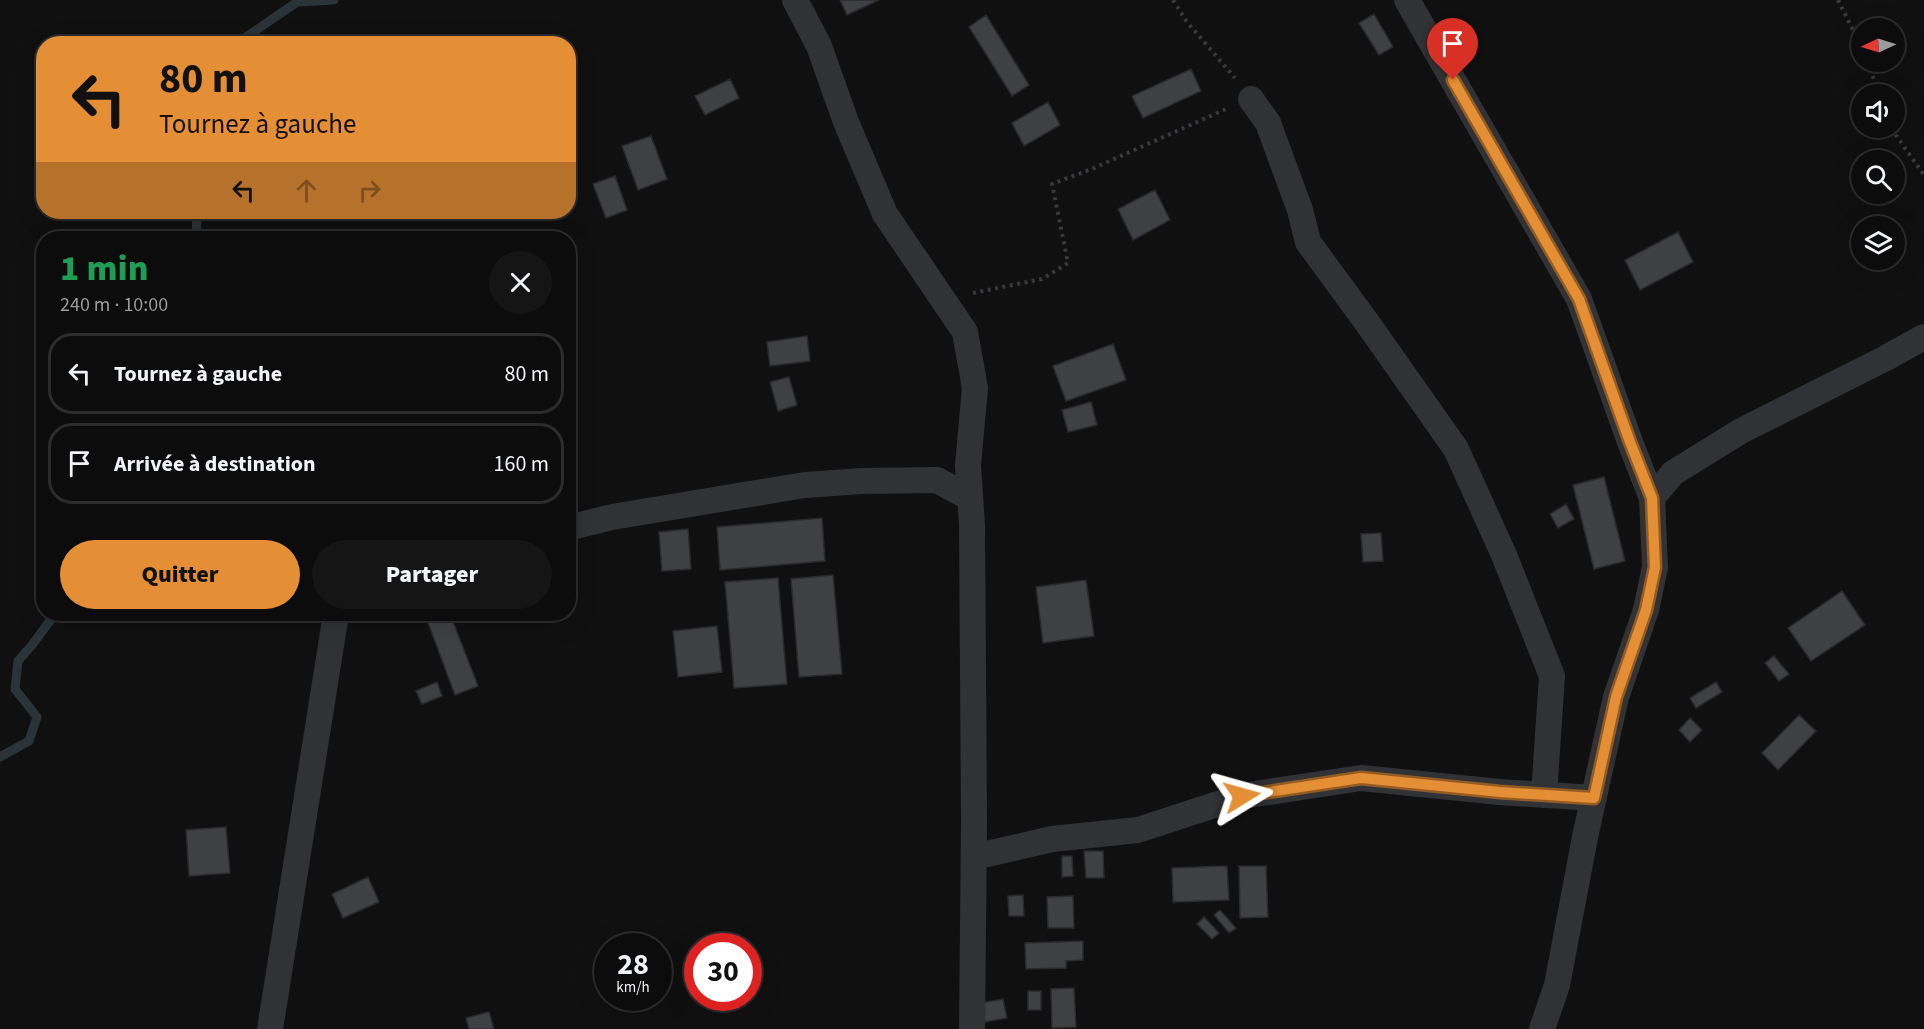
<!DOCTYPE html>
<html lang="fr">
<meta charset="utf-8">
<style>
:root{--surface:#0c0c0d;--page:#151516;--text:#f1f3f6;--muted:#9a9b9d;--line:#2c2c2e;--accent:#e48e35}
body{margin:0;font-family:"Source Sans 3",sans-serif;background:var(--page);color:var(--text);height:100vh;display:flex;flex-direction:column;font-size:22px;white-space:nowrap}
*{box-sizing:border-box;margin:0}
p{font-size:20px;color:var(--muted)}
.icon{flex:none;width:33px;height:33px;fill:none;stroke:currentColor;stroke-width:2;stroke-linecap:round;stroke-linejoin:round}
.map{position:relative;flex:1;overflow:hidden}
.panel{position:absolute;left:36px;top:231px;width:540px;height:390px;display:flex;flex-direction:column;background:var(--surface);border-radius:24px;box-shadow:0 6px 24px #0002,0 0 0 2px var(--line)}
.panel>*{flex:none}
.hud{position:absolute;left:36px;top:36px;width:540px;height:183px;border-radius:24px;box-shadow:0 6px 24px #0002,0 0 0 2px var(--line);background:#e48e35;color:#111;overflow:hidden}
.needle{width:39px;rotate:266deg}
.fabs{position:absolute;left:1851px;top:18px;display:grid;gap:12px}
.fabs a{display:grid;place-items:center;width:54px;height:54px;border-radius:50%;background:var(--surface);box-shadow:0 6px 24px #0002,0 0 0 2px var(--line);font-size:30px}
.speed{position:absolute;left:594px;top:933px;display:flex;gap:12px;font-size:30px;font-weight:700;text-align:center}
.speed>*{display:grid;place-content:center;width:78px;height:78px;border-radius:50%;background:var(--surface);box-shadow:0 6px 24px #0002,0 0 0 2px var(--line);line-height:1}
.speed small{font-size:15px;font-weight:400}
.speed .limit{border:9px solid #d22;background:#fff;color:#111}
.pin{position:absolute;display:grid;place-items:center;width:51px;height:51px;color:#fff;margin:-62px -26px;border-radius:50% 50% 50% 0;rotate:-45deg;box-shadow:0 0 6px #0007}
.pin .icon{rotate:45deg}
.me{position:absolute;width:66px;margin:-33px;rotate:82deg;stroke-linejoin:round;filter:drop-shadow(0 0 4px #0008)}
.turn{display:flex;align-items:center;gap:21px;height:126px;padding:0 24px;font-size:27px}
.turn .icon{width:78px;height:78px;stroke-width:2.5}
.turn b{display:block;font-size:42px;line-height:51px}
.lanes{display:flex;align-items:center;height:57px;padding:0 24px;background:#0003;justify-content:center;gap:30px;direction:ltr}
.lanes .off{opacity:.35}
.round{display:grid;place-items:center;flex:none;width:63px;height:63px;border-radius:32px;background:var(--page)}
.summary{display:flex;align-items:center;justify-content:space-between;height:102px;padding:0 24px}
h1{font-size:36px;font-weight:800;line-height:45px;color:#1e9e55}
.primary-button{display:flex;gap:12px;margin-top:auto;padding:12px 24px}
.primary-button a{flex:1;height:69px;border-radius:36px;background:var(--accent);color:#111;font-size:24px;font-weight:800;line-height:69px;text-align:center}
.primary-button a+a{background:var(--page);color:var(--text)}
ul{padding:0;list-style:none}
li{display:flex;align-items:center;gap:18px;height:81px;margin:0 12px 9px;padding:0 12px;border:3px solid var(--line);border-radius:24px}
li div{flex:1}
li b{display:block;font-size:22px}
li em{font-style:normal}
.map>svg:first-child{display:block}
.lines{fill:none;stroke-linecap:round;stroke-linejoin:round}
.stream{stroke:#2a3438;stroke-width:9}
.building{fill:#3f4044;stroke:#2a2a2d;stroke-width:1.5}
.path{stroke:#37393c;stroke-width:4;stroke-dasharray:3 4.5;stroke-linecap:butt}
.minor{stroke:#313236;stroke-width:26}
.route-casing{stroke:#945c22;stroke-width:15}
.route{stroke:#e48e35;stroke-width:10}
</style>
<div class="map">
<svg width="1924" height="1029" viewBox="0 0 1924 1029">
<rect width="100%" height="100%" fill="#101011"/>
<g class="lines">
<path class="stream" d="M236,44L297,2L334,0
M196,238L197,212
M0,757L29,741L37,717L15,689L18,661L32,645L55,614"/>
</g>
<path class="building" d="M840,0H879L847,15Z
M1374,14L1393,47L1379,55L1359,23Z
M986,15L1029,85L1012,96L969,27Z
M1191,69L1201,91L1143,118L1132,96Z
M730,79L739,98L705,115L695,96Z
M1048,102L1060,125L1024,146L1012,123Z
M651,136L667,179L638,190L622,146Z
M615,176L627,210L606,218L593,184Z
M1155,190L1170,220L1133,240L1118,209Z
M1678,232L1693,262L1640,290L1625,260Z
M807,336L810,361L770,366L767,342Z
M1113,344L1126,380L1066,401L1053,366Z
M789,377L797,405L778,411L770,382Z
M1091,402L1097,425L1068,432L1062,410Z
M1604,477L1625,561L1594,569L1573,485Z
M1566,504L1574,519L1558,528L1550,514Z
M822,518L825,561L720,570L717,527Z
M688,529L691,569L662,571L659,532Z
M1381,533L1383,561L1363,562L1361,534Z
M833,575L842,674L799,677L791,579Z
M778,578L787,684L734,688L725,582Z
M1086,580L1094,636L1043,643L1036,587Z
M1842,591L1865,625L1811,661L1788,628Z
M444,614H450L478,686L455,695L427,620Z
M717,626L722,672L678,677L673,631Z
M1774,656L1789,674L1779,681L1765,663Z
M437,682L442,696L422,704L416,691Z
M1716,682L1722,692L1696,708L1690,698Z
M1799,715L1816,731L1778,770L1762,753Z
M1690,718L1702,730L1690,742L1679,730Z
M226,827L230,873L189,876L186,830Z
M1084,851H1103L1104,878H1086Z
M1062,856H1072L1073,876L1062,877Z
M1227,866L1229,900L1173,902L1172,868Z
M1239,866H1266L1268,917L1240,918Z
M368,877L379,902L343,918L332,894Z
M1023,895L1024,916H1009L1008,896Z
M1073,896L1074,928H1048L1047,897Z
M1220,910L1236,928L1229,933L1214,915Z
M1204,917L1219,933L1212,939L1197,924Z
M1083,941V960L1066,961V968L1026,969L1025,943Z
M1074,988L1076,1027L1052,1028L1051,989Z
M1028,991H1041V1010H1028Z
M1003,999L1007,1018L985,1022L981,1003Z
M489,1012L494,1029H469L466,1018Z"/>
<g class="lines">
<path class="path" d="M1173,0L1187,22L1235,78
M1838,0L1862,48
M1867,62L1880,94
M1892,128L1895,134L1924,175
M973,293L1042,279L1068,263L1052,184L1094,168L1226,109"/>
<path class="minor" d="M795,0L819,46L846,122L885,214L965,332L975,388L968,465L972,525L974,821L972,1029
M1407,0L1579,299L1630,442L1652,498L1655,567L1646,610L1616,697L1585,837L1557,985L1542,1029
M1251,99L1268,123L1300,210L1308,242L1368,324L1456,449L1504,555L1552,676L1544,795
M1652,498L1673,473L1741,431L1886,358L1924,337
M568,528L612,517L805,485L862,481L937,480L970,498
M974,857L1052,839L1138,830L1242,796L1361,778L1500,792L1594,798
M270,1029L336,614"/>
</g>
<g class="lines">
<g class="route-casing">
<path id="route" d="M1242,796L1361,778L1500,792L1594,798L1616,697L1646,610L1655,567L1652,498L1630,442L1579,299L1453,80"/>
</g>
<use href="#route" class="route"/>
</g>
</svg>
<div class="fabs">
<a><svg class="needle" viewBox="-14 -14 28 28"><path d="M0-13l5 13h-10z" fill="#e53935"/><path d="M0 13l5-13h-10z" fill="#9a9b9d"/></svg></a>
<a><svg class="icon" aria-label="sound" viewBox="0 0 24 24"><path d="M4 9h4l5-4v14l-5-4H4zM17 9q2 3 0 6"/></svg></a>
<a><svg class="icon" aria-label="search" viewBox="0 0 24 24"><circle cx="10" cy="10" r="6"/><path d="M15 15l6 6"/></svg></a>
<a><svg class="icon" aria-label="layers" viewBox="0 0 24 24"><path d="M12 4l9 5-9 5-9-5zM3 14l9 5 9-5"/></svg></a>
</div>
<div class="speed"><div>28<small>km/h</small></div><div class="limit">30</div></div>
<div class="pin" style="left:1453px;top:80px;background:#d93025"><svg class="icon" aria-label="arrive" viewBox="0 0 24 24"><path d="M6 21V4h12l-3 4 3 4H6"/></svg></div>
<svg class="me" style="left:1242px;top:796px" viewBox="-20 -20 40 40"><path d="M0-17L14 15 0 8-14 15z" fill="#e48e35" stroke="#fff" stroke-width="4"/></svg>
<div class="hud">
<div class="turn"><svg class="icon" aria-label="left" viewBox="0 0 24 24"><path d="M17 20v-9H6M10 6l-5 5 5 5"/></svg><div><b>80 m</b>Tournez à gauche</div></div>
<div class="lanes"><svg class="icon" aria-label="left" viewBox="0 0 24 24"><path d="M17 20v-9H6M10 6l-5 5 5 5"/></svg><svg class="icon off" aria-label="ahead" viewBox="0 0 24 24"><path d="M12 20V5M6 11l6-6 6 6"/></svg><svg class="icon off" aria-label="right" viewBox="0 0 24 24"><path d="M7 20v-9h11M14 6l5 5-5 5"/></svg></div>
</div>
<section class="panel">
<div class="summary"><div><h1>1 min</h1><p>240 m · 10:00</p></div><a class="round"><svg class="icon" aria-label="close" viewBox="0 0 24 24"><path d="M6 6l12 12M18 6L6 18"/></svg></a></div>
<ul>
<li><svg class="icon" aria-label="left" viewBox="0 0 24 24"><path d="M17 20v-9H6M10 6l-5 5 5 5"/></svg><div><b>Tournez à gauche</b></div><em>80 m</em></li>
<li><svg class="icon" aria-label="arrive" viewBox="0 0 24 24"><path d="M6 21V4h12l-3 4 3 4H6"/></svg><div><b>Arrivée à destination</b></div><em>160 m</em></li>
</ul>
<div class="primary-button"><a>Quitter</a><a>Partager</a></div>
</section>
</div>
